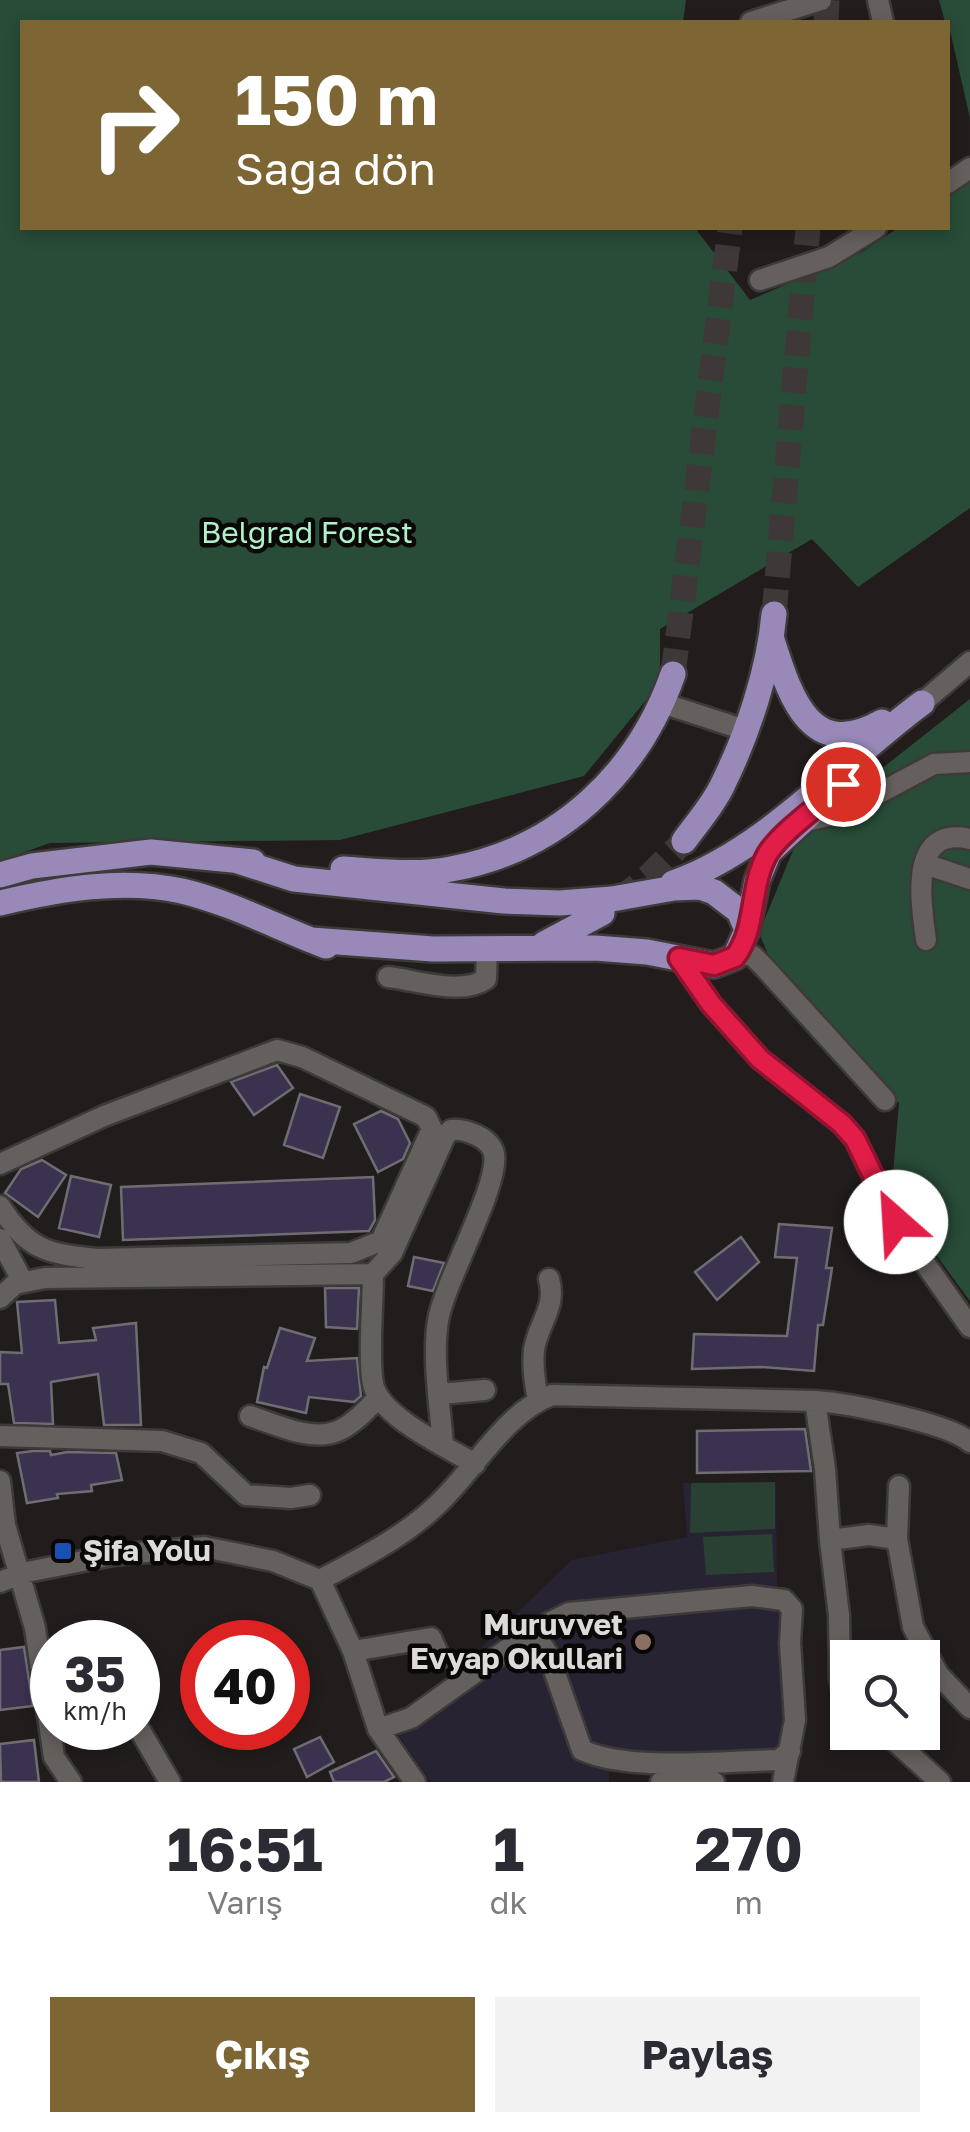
<!DOCTYPE html>
<html lang="tr">
<meta charset="utf-8">
<style>
:root{--surface:#fff;--page:#f2f2f3;--text:#2b2b33;--muted:#7c7c81;--accent:#7d6633}
body{margin:0;font-family:"Golos Text",sans-serif;background:var(--page);color:var(--text);height:100vh;display:flex;flex-direction:column;font-size:38px;white-space:nowrap}
*{box-sizing:border-box;margin:0}
p{font-size:32px;color:var(--muted)}
.icon{flex:none;width:55px;height:55px;fill:none;stroke:currentColor;stroke-width:2;stroke-linecap:round;stroke-linejoin:round}
.map{position:relative;height:1782px;overflow:hidden}
.panel{display:flex;flex-direction:column;background:var(--surface);flex:1}
.panel>*{flex:none}
.guide{position:absolute;left:20px;top:20px;width:930px;height:210px;border-radius:0px;box-shadow:0 5px 15px #0003;background:#7d6633;color:#fff;overflow:hidden}
.fabs{position:absolute;left:830px;top:1640px;display:grid;gap:20px}
.fabs a{display:grid;place-items:center;width:110px;height:110px;border-radius:0px;background:var(--surface);box-shadow:0 5px 15px #0003;font-size:50px}
.speed{position:absolute;left:30px;top:1620px;display:flex;gap:20px;font-size:50px;font-weight:700;text-align:center}
.speed>*{display:grid;place-content:center;width:130px;height:130px;border-radius:50%;background:var(--surface);box-shadow:0 5px 15px #0003;line-height:1}
.speed small{font-size:25px;font-weight:400}
.speed .limit{border:15px solid #d22;background:#fff;color:#111}
.pin{position:absolute;display:grid;place-items:center;width:85px;height:85px;color:#fff;margin:-42px;border:5px solid #fff;border-radius:50%;box-shadow:0 2px 10px #0007}
.me{position:absolute;width:110px;margin:-55px;rotate:334deg;stroke-linejoin:round;filter:drop-shadow(0 0 8px #0008)}
.turn{display:flex;align-items:center;gap:35px;height:210px;padding:0 50px;font-size:45px}
.turn .icon{width:130px;height:130px;stroke-width:2.5}
.turn b{display:block;font-size:70px;line-height:85px}
.eta{display:flex;justify-content:space-evenly;align-items:center;height:170px;text-align:center}
.eta b{font-size:60px;font-weight:700;line-height:70px}
.action{display:flex;gap:20px;margin-top:auto;padding:20px 50px}
.action a{flex:1;height:115px;border-radius:0px;background:var(--accent);color:#fff;font-size:40px;font-weight:700;line-height:115px;text-align:center}
.action a+a{background:var(--page);color:var(--text)}
.map>svg:first-child{display:block}
.education{fill:#272333}
.green{fill:#294133}
.forest{fill:#284c38}
.building{fill:#3d3150;stroke:#6f6d72;stroke-width:2.5}
.lines{fill:none;stroke-linecap:round;stroke-linejoin:round}
.major-tunnel{stroke:#3e3938;stroke-width:25;stroke-dasharray:25 12;stroke-linecap:butt}
.minor-casing{stroke:#3d3a39;stroke-width:25}
.major-casing{stroke:#3d3a39;stroke-width:30}
.minor{stroke:#65605e;stroke-width:20}
.major{stroke:#9889b9;stroke-width:25}
.route-casing{stroke:#92132f;stroke-width:25}
.route{stroke:#e11d48;stroke-width:18}
.transit-dot{fill:#1a4fb4;stroke:#0a0807;stroke-width:4}
.education-dot{fill:#8d6e63;stroke:#0a0807;stroke-width:4}
.labels{text-anchor:middle;stroke-width:9;stroke-linejoin:round;paint-order:stroke}
.park-label{font-size:30px;fill:#b1f1ca;stroke:#0a0807}
.poi-label{font-size:30px;font-weight:bold;fill:#dddad9;stroke:#0a0807;text-anchor:start}
</style>
<div class="map">
<svg width="970" height="1782" viewBox="0 0 970 1782">
<rect width="100%" height="100%" fill="#221d1c"/>
<path class="education" d="M683,1483L776,1484L777,1592L796,1600L805,1725L794,1774L609,1772V1782H431L398,1734L414,1726L406,1706L443,1684L572,1560L687,1537Z"/>
<path class="green" d="M775,1482V1529L690,1533L691,1483Z
M772,1534L774,1572L706,1575L703,1537Z"/>
<path class="forest" d="M0,0H686L683,22H22V228H695L750,300L862,252L898,228H948V195L970,179V508L858,587L812,539L660,629V683L584,776L340,840L50,843L0,861Z
M939,0H970V118L948,22H945Z
M970,699V1301L931,1248L893,1174L899,1103L795,1018L759,933L794,848L885,766Z"/>
<path class="building" d="M277,1065L293,1088L254,1115L231,1082Z
M300,1094L340,1107L323,1158L284,1145Z
M381,1111L398,1119L410,1143L403,1159L378,1172L354,1124Z
M42,1160L66,1175L38,1217L5,1193L21,1169Z
M71,1176L111,1185L99,1237L59,1228Z
M373,1177L375,1220L369,1231L123,1240L121,1187Z
M779,1224L832,1228L826,1268H832L823,1325H818L814,1371L761,1367L692,1369L694,1334L787,1336L797,1258L775,1257Z
M741,1237L759,1262L717,1300L695,1272Z
M414,1257L444,1263L433,1291L408,1286Z
M325,1288H359L357,1329L326,1327Z
M55,1300L59,1343L96,1340L93,1328L136,1323L141,1425H104L98,1374L51,1382L53,1424L14,1423L8,1384H0V1352L22,1353L17,1302Z
M280,1328L315,1338L307,1361L357,1358L361,1396L354,1402L309,1397L306,1413L257,1402L264,1367L267,1368Z
M805,1429L811,1471L697,1473V1431Z
M33,1451H50L51,1455L67,1452L116,1453L122,1480L91,1485L92,1491L57,1494L58,1498L27,1503L17,1453Z
M24,1647L33,1706L0,1710V1650Z
M320,1737L334,1762L307,1777L294,1749Z
M34,1740L39,1782H1L0,1744Z
M376,1751L394,1777L384,1782H334L330,1772Z"/>
<g class="lines">
<path class="major-tunnel" d="M826,22L827,0
M774,614L808,228
M673,674L730,228
M618,901L649,876L684,841"/>
<g class="minor-casing">
<path id="minor" d="M878,0L883,22
M751,22L821,0
M948,183L970,168
M760,280L829,257L876,228
M662,703L745,730
M922,703L970,662
M801,822L842,813L934,764L970,762
M925,864L970,879
M926,940C921,902 908,825 970,839
M738,953L753,956L764,967L885,1100
M679,958L711,1004L760,1059L842,1124L855,1139L895,1221L970,1327
M388,977C416,980 462,996 486,979L487,948
M0,1164L104,1116L277,1050L302,1057L426,1117L432,1129L381,1241L351,1253L98,1259C47,1254 28,1250 0,1206
M0,1239L23,1282
M0,1298L15,1284L45,1278L373,1274
M440,1394L485,1390
M538,1400C535,1384 532,1367 534,1350C538,1323 557,1308 549,1279
M815,1401C847,1403 948,1423 970,1442
M250,1416C275,1424 309,1441 335,1432C351,1427 367,1409 379,1397
M0,1436L162,1441L201,1453L246,1495L291,1498L310,1495
M443,1444C440,1407 432,1357 438,1321C444,1282 500,1185 494,1154C491,1138 465,1128 451,1130L445,1136L392,1253L373,1274C373,1303 368,1358 373,1384C380,1417 447,1447 475,1464
M0,1481L5,1525L35,1628L54,1757L71,1782
M899,1486L897,1539L913,1627L938,1674L970,1708
M320,1580C361,1558 402,1538 436,1506C472,1473 506,1411 552,1395L815,1401L825,1469L830,1540
M0,1582L22,1573L113,1555L204,1547L273,1561L320,1580L353,1651L378,1729L415,1782
M533,1631L569,1613L752,1596L784,1600L792,1609L790,1643L795,1720L783,1782
M353,1651L431,1638L440,1658
M848,1695L842,1689L840,1678L839,1615L830,1540L869,1535L897,1539
M138,1727L170,1782
M378,1729L411,1718L533,1631L549,1656L582,1750C629,1772 725,1761 779,1760L790,1751
M885,1732L940,1782
M661,1782H714"/>
</g>
<g class="major-casing">
<path id="major" d="M772,640C790,695 809,763 882,722
M684,841C697,823 714,804 723,784C748,733 769,670 774,614
M238,861L294,879L504,901L560,903L612,899L674,888L700,887L714,892L739,911L747,930L735,957L714,965L647,952L595,948L433,949L311,940
M343,869C378,871 416,876 451,869C558,850 638,774 673,674
M0,875L32,866L151,852L253,862
M673,883C767,850 843,761 922,703
M0,903C59,889 122,878 182,891C232,903 278,928 326,946
M747,930L757,881L769,852L809,815
M544,944L602,913"/>
</g>
<use href="#minor" class="minor"/>
<use href="#major" class="major"/>
</g>
<g class="lines">
<g class="route-casing">
<path id="route" d="M843,784C822,804 783,830 768,853C749,885 757,928 735,957L714,965L679,958L711,1004L760,1059L842,1124L855,1139L896,1222"/>
</g>
<use href="#route" class="route"/>
</g>
<rect class="transit-dot" x="53" y="1541" width="20" height="20" rx="5"/>
<circle class="education-dot" cx="643" cy="1642" r="10"/>
<g class="labels">
<g class="park-label">
<text x="307" y="543">Belgrad Forest</text>
</g>
<g class="poi-label">
<text x="83" y="1561">Şifa Yolu</text>
<text x="623" y="1635" text-anchor="end">Muruvvet<tspan x="623" dy="34">Evyap Okullari</tspan></text>
</g>
</g>
</svg>
<div class="fabs">
<a><svg class="icon" aria-label="search" viewBox="0 0 24 24"><circle cx="10" cy="10" r="6"/><path d="M15 15l6 6"/></svg></a>
</div>
<div class="speed"><div>35<small>km/h</small></div><div class="limit">40</div></div>
<div class="pin" style="left:843px;top:784px;background:#d93025"><svg class="icon" aria-label="arrive" viewBox="0 0 24 24"><path d="M6 21V4h12l-3 4 3 4H6"/></svg></div>
<svg class="me" style="left:896px;top:1222px" viewBox="-20 -20 40 40"><circle r="19" fill="#fff"/><path d="M0-13L10 11 0 6-10 11z" fill="#e11d48"/></svg>
<div class="guide">
<div class="turn"><svg class="icon" aria-label="right" viewBox="0 0 24 24"><path d="M7 20v-9h11M14 6l5 5-5 5"/></svg><div><b>150 m</b>Sağa dön</div></div>
</div>
</div>
<section class="panel">
<div class="eta">
<div><b>16:51</b><p>Varış</p></div>
<div><b>1</b><p>dk</p></div>
<div><b>270</b><p>m</p></div>
</div>
<div class="action"><a>Çıkış</a><a>Paylaş</a></div>
</section>
